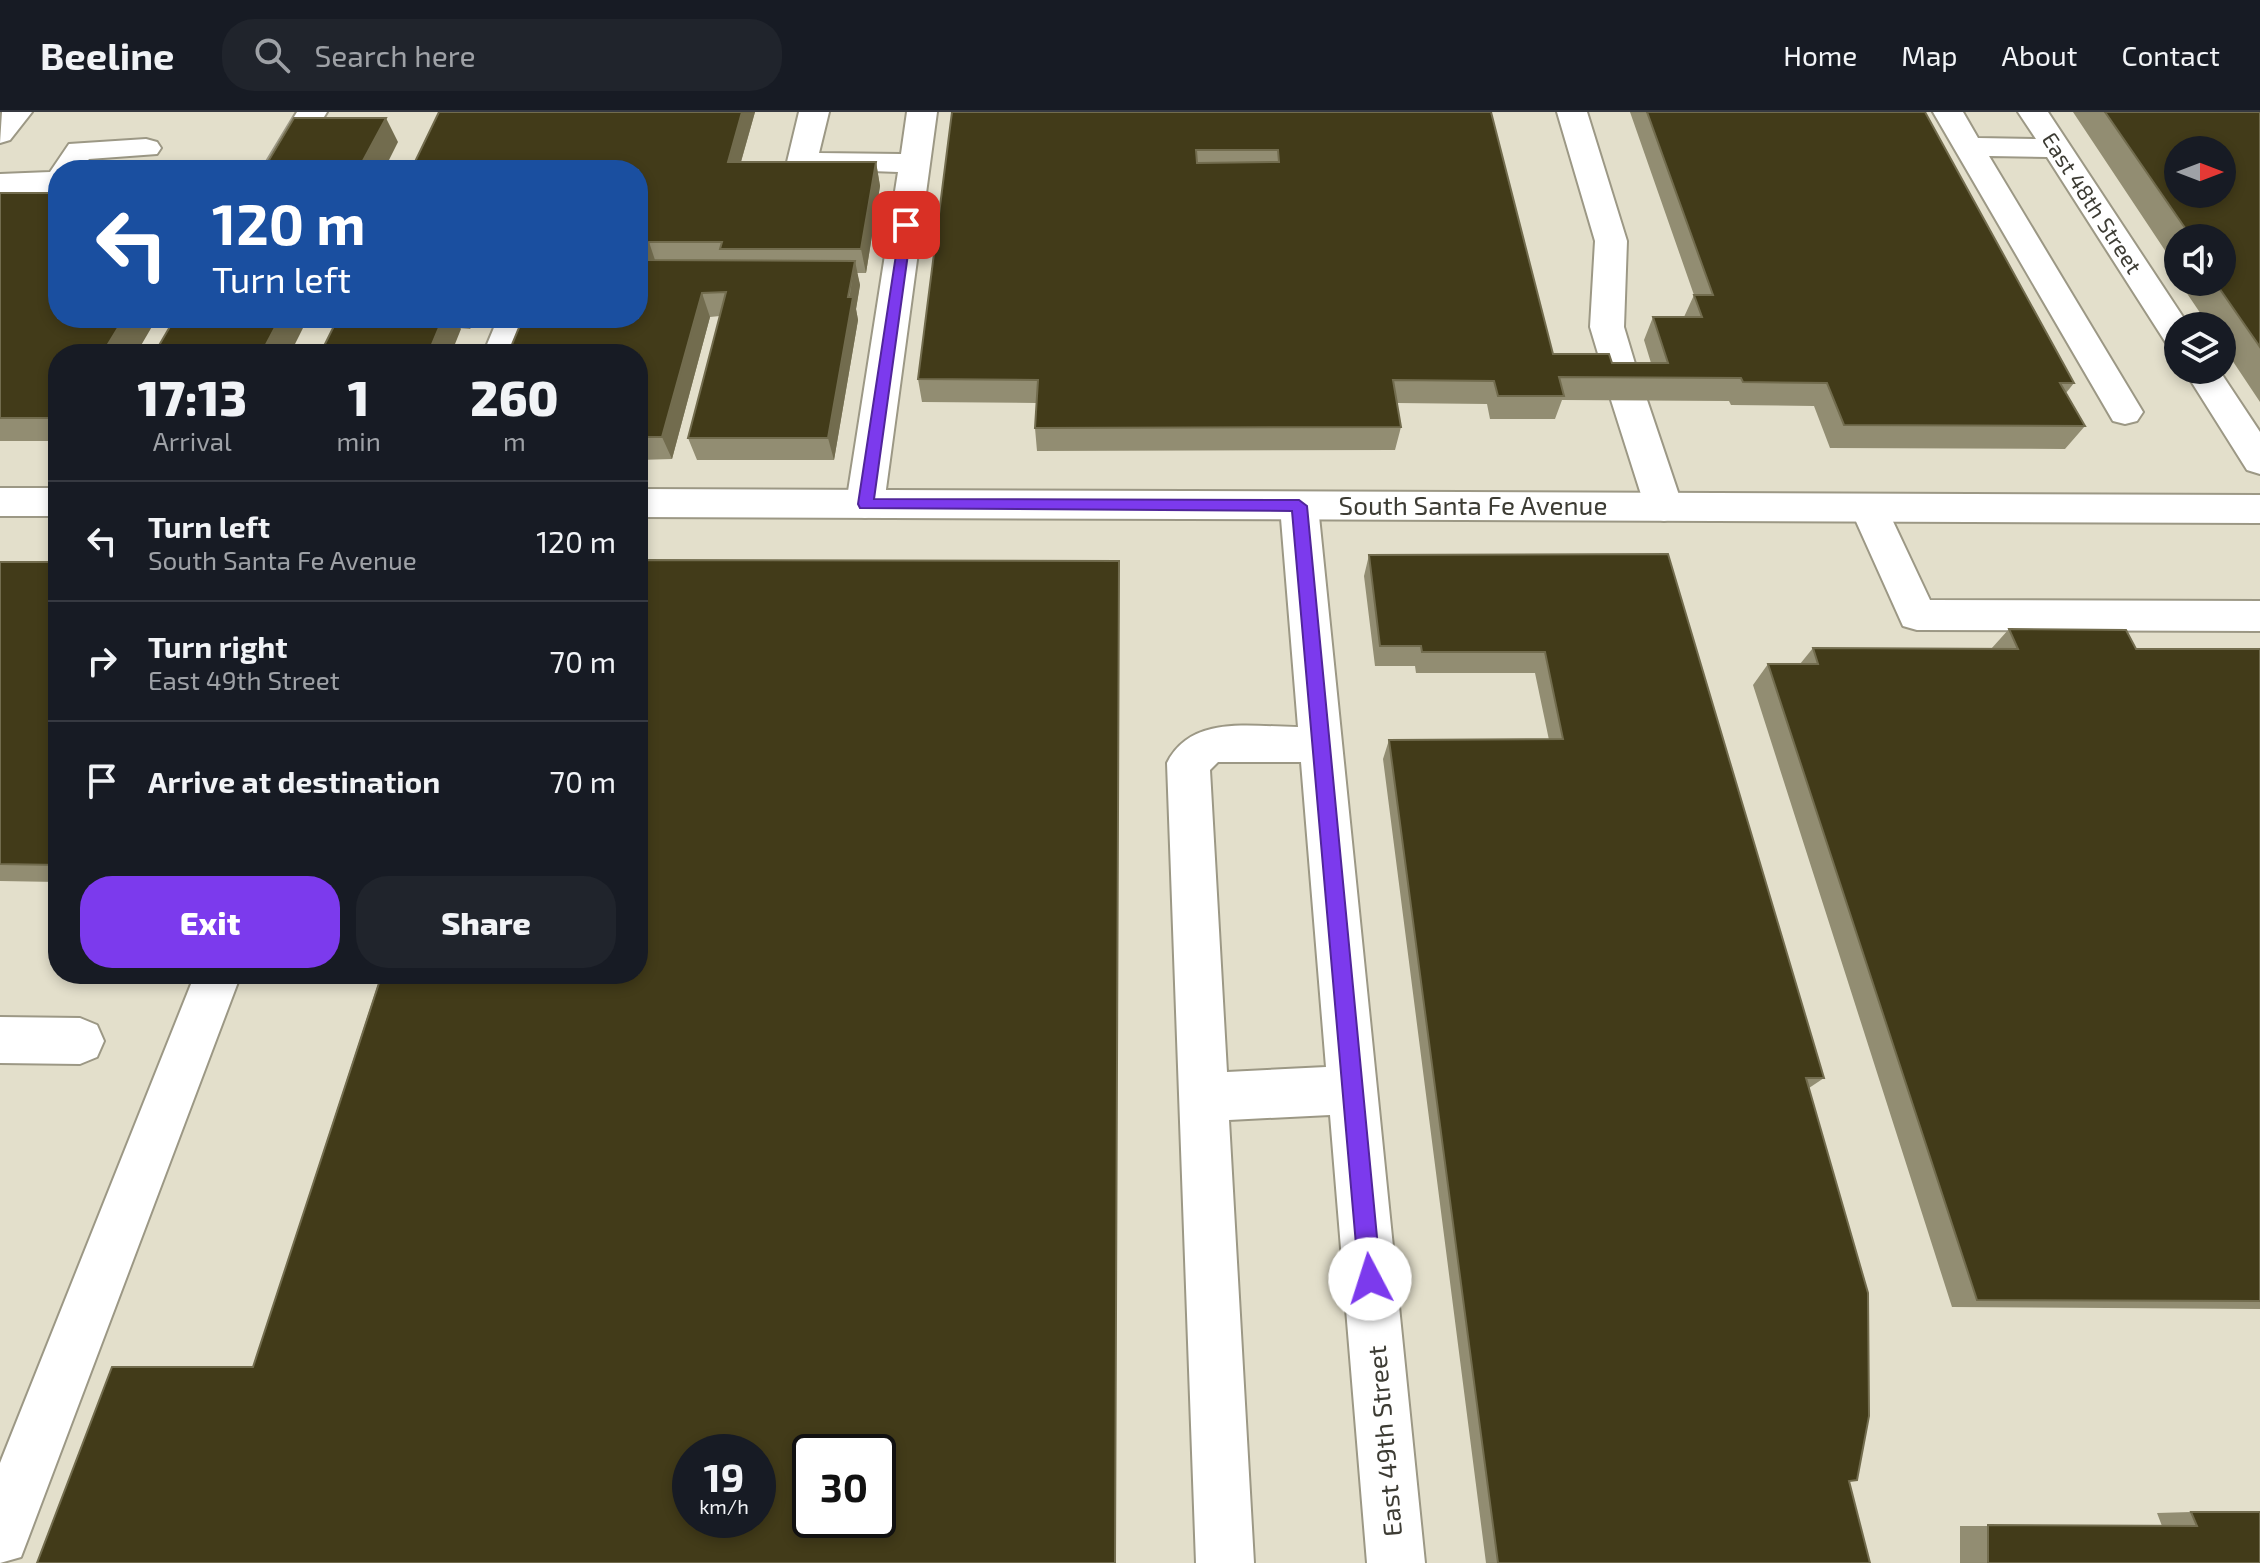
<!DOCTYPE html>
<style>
:root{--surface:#171b24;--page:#20242c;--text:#f1f3f6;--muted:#9ea1a6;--line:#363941;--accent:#7c3aed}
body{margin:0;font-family:"Exo 2",sans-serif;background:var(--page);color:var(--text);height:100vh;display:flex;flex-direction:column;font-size:30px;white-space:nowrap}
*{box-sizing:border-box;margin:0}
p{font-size:26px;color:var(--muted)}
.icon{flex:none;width:44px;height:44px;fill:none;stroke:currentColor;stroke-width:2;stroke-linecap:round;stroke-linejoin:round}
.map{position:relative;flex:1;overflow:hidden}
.sheet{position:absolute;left:48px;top:232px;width:600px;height:640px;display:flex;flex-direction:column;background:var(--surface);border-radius:32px;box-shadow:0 4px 12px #0003}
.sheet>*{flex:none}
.guide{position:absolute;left:48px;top:48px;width:600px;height:168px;border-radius:32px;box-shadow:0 4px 12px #0003;background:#1a4fa0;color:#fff;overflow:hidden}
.needle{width:52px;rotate:90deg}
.buttons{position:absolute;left:2164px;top:24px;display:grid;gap:16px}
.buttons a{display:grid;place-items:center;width:72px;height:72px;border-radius:50%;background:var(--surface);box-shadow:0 4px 12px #0003;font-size:40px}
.speed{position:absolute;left:672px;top:1322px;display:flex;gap:16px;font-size:40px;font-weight:700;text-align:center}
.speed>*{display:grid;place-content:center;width:104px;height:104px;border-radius:50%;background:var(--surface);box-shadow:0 4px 12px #0003;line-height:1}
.speed small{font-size:20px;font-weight:400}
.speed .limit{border:4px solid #111;border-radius:12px;background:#fff;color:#111}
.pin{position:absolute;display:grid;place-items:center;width:68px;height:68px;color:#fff;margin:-34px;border-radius:16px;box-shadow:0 4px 12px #0006}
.me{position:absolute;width:88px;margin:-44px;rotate:355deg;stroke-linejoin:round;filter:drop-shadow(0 0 6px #0008)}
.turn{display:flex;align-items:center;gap:28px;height:168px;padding:0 32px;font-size:36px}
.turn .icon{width:104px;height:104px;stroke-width:2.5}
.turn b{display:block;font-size:56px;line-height:68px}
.eta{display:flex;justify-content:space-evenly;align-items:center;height:136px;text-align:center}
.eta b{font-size:48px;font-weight:800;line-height:56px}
.action{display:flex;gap:16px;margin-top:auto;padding:16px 32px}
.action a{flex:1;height:92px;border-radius:32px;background:var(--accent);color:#fff;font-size:32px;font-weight:800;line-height:92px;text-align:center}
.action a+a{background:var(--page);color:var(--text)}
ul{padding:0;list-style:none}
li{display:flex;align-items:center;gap:24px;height:120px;padding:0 32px;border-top:2px solid var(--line)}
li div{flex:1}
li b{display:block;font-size:30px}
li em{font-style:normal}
header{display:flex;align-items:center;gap:48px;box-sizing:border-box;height:112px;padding:0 40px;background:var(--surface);border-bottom:2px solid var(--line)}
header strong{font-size:38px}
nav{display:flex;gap:44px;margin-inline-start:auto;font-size:28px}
.search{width:560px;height:72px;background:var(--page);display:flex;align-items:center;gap:20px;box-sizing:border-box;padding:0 28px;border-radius:32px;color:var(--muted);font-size:30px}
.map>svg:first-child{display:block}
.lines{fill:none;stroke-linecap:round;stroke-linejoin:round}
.minor-casing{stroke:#9c9885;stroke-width:4}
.major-casing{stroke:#9c9885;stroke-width:4}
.minor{fill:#fff;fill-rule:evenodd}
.major{fill:#fff;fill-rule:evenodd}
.wall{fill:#928d72}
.shaded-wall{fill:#726c4e}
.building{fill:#423b19;stroke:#726c4e;stroke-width:2;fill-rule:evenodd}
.route{fill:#7c3aed;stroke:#51269a;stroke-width:2}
.labels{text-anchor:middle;stroke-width:8;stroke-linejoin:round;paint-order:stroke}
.far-street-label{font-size:22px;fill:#3d3c34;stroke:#fff}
.street-label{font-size:26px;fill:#3d3c34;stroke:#fff}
</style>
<header>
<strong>Beeline</strong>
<div class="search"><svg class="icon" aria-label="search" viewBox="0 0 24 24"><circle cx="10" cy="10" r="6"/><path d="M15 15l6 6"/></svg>Search here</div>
<nav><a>Home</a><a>Map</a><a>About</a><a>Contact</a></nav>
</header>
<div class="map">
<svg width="2260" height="1451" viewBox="0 0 2260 1451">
<rect width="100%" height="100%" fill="#e3dfcb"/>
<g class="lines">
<g class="minor-casing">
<path id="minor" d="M2,0H32L10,28L0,31Z
M297,0H327L292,58H262Z
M799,0H829L819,41L901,42L907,0H937L884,392L878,402L865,406L852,402L846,392L898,60L791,56L787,50Z
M1557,0H1587L1627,129L1624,215L1642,275L1640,279L1647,288L1683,395L1677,405L1664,409L1651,405L1645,395L1611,288L1614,284L1608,275L1590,215L1595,129Z
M1933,0H1963L1978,26L2036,27L2018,0H2048L2189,214H2178V234L2166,231L2047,45L1989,44L2143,300L2137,309L2125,312L2113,309Z
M146,27L157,30L161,36L157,42L89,47L80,58H58V79L52,80H0V62L50,60L69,32Z
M498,206H532L517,242H483Z
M2184,258H2219L2260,320V362L2247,358Z
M1299,380L1312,384L1318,394L1425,1451H1367L1330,1003L1229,1008L1254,1451H1196L1167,651C1191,602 1252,615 1298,615L1280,394L1286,384ZM1218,650H1301L1326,955L1227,960L1210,658Z
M1869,382L1882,386L1930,488L2260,489V519L1917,518L1903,514L1850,396L1856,386Z
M195,862H241L29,1424L21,1445L0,1451V1351Z
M0,905L80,906L97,913L104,929L97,945L80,952L0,951Z"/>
</g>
<g class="major-casing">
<path id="major" d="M0,376H58V404H0Z
M638,377L2260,383V411L638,405Z"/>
</g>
<use href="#minor" class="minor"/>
<use href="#major" class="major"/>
</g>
<path class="wall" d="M439,0H755L741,50H876L880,74L866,161H857L860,173L856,197L858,208L834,348H697L688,326L720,204L710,205L672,347L638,348V58Z
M952,0H1491L1553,242L1612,251H1651L1644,228L1653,205H1684L1694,183L1630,0H1925L2074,271L2066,281L2085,314L2065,337L1830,336L1814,294L1731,293L1729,289L1562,288L1555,307H1490L1487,292L1397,291L1401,315L1395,338L1037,339L1035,316L1037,291L922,290L918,267Z
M2073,0H2260V290L2222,233V214H2209L2184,177L2188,173L2186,170H2222V126H2178V158Z
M0,81L58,242V329H0Z
M338,206H475L470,217Z
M1668,442L1824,966L1809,976L1849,1369L1870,1451H1486L1383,647L1389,628H1549L1535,561H1416L1415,554H1375L1364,464L1369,443Z
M0,450H58V770L0,769Z
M2009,517L2136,537H2260V1197L1952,1195L1753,573L1768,552H1800L1813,536L1991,537Z
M278,862H638L253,1255L379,869H288Z
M2191,1400L2260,1451H1960V1414H2162L2157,1401Z"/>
<path class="shaded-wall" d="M742,0H755L734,74L728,50Z
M386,6L398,30L384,58H358Z
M876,50L880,74L866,161L861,137Z
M649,130L657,154L643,148Z
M855,149L860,173L856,197L858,208L834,348L828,326Z
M702,181L710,205L672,347L662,325Z
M124,206H157L136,242H102Z
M280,206H308L290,242H261Z
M443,206H455L461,217L451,242H428Z
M465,206H475L470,217Z"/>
<path class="building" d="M439,0H742L728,50H876L861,137H720L722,130H649L643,148L855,149L848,185H853L828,326H688L726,180L702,181L662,325H638V242H508L523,206H638V58H411Z
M952,0H1491L1553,242H1609L1612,251H1668L1653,205H1702L1694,183H1713L1647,0H1925L2074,271H2060L2085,314L1844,313L1827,271L1743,270L1741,266L1559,265L1564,284H1498L1494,269L1393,268L1401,315L1035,316L1038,268L918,267ZM1196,38H1278L1279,50L1197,51Z
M2105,0H2260V235L2215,170H2222V126H2192ZM2178,38H2222V82H2178Z
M294,6H386L358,58H263Z
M0,81H58V206H124L102,242H58V306H0Z
M175,206H280L261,242H154Z
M338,206H443L428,242H320Z
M1668,442L1824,966H1806L1868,1181L1869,1304L1857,1368L1849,1369L1870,1451H1498L1389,628L1563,627L1545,540H1422L1421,534H1380L1369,443Z
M638,448L1119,449L1115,1451H37L112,1255H253L382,862H638ZM690,1340H758V1408H690ZM810,1340H878V1408H810Z
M0,450H58V753L0,752Z
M2009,517L2126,518L2136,537H2260V1189L1977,1188L1768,552H1818L1813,536L2018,537Z
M2191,1400H2260V1451H1988V1413L2197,1414Z"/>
<path class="route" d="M901,110L912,113L874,387L1299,388L1307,394L1381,1167L1378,1175L1370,1178L1362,1175L1359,1167L1292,399L860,396L858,392Z"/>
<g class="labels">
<g class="far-street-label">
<text transform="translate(2092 91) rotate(57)" y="8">East 48th Street</text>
</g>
<g class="street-label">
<text x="1473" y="403">South Santa Fe Avenue</text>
<text transform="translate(1385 1329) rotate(-95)" y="9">East 49th Street</text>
</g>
</g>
</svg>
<div class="buttons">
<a><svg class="needle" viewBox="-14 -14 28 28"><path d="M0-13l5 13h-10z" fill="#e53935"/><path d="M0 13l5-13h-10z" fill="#9ea1a6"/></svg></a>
<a><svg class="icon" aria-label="sound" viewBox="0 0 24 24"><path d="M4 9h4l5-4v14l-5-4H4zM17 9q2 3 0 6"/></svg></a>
<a><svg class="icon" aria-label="layers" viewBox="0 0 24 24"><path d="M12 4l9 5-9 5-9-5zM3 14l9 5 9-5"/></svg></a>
</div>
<div class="speed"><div>19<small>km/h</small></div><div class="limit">30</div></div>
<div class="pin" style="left:906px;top:113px;background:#d93025"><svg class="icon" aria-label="arrive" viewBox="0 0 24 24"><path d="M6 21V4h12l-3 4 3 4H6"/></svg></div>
<svg class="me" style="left:1370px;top:1167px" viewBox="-20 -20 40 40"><circle r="19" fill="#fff"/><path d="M0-13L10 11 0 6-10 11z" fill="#7c3aed"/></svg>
<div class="guide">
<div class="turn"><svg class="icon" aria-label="left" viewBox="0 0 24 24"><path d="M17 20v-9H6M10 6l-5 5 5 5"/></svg><div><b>120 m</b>Turn left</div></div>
</div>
<section class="sheet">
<div class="eta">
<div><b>17:13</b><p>Arrival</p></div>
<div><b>1</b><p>min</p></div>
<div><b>260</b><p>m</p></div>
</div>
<ul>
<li><svg class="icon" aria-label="left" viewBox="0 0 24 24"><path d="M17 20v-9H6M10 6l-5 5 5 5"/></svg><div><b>Turn left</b><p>South Santa Fe Avenue</p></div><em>120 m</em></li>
<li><svg class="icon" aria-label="right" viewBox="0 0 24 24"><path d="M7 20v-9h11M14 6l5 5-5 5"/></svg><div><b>Turn right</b><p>East 49th Street</p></div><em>70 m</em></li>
<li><svg class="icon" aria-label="arrive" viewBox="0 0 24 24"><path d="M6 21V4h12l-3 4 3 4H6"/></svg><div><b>Arrive at destination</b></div><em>70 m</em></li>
</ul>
<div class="action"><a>Exit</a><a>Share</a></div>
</section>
</div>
